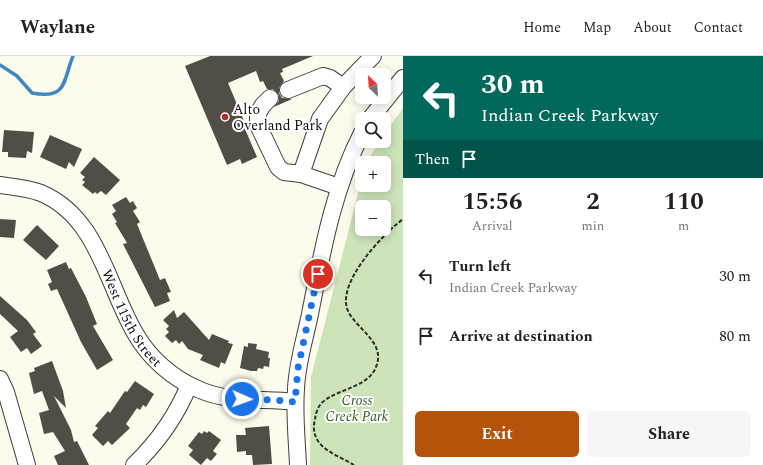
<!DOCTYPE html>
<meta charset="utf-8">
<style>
:root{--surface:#fff;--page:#f6f6f6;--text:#222;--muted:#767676;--line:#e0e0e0;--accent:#b45309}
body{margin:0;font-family:Spectral,serif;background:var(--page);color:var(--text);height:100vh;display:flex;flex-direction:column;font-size:15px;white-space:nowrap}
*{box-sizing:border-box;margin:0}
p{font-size:13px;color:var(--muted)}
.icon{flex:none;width:22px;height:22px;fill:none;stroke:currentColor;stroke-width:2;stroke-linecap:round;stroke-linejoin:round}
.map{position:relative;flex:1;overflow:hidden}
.side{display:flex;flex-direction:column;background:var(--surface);width:360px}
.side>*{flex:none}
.hud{background:#00695c;color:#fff;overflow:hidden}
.needle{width:26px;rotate:335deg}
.fabs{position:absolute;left:355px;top:12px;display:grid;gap:8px}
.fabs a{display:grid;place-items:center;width:36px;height:36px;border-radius:6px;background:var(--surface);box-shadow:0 2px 10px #0003;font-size:20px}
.pin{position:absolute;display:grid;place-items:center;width:34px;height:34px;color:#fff;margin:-17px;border:2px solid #fff;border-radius:50%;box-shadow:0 1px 4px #0007}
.me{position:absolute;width:44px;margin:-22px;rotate:92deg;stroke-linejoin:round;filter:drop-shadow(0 0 3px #0008)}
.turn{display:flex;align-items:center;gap:14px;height:84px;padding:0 12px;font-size:18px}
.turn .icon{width:52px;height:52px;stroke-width:2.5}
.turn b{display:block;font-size:28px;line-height:34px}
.then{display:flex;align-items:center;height:38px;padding:0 12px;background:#0003;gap:8px;font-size:15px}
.eta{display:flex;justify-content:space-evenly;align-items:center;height:68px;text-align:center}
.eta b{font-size:24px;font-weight:700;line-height:28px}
.primary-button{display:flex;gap:8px;margin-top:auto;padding:8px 12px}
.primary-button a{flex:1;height:46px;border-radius:6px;background:var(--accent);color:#fff;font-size:16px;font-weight:700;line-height:46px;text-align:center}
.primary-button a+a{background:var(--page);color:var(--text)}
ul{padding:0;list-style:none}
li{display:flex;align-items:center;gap:12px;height:60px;padding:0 12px}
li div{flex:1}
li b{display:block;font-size:15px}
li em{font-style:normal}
header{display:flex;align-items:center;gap:24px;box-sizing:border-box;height:56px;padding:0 20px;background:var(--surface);border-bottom:1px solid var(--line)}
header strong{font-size:19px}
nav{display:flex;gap:22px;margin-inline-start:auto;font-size:14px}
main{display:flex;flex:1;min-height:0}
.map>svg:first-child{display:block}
.green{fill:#cce4b8;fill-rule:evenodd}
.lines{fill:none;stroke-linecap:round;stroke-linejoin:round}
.stream{stroke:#4187c1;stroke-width:3.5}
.building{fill:#534d48}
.minor-casing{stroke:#3e3e3e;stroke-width:18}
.path{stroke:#2d2d2d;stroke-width:2;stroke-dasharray:4 2;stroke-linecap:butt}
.minor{stroke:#fff;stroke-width:16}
.route{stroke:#1a73e8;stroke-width:7;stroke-dasharray:0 12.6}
.poi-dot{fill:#ae302f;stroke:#fff;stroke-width:1.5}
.labels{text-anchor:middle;stroke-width:4;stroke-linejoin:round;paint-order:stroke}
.poi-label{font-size:14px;fill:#0b0b0b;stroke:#fff;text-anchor:start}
.street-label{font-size:14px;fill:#0b0b0b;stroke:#fff}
.park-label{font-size:14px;font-style:italic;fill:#2b5c22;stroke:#fff}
</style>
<header>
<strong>Waylane</strong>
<nav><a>Home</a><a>Map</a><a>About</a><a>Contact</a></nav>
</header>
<main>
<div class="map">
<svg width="403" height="409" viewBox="0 0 403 409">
<rect width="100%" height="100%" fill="#fdfbeb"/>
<path class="green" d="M403,52V409H310L311,321L362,122V129H384V107H366L380,85H384V79ZM362,151H384V173H362Z"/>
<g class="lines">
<path class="stream" d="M0,9L17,20L32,37C68,44 63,24 73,0"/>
</g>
<path class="building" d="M210,0H313L282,13L283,16L280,17L284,25L279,32V37L282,42L292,43L274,51L279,45V39L273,33H267L263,25L260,26L256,15L228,27L247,72L245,73L257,101L242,108L240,103L227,109L185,10Z
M4,74L34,76L32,97L27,95L26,102L8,101V96H2Z
M50,79L82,93L74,111L69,106L66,113L40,101Z
M94,101L120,124L106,139L101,135L97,138L95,136L93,138L82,129L85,126L82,124L85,121L80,117Z
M126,141L130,147L133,145L137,152L133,155L140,166L137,168L160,224L165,222L171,236L167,237L170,245L155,251L123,188L127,187L115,167L117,166L112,158L116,155L112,149Z
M0,163L16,164L14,182L0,181Z
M37,169L59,190L46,204L23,184Z
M66,206L69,213L71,212L86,241L97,268L93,270L113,304L97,314L81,286L57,233L51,235L48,228L52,226L47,214Z
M0,240L27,264L36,276L33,278L42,290L31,298L27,292L21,296L10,281L18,275L0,258Z
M174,254L177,262L184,256L209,284L212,278L229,285L228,287L233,288L225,308L221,306L219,312L200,304L203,299L188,293L182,285L179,288L176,284L172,287L165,280L169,276L166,273L169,270L163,264Z
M248,287L257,288L256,293L269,296L268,302H270L269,311L264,310L263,313L258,312L257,315H251L240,312L244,290L248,291Z
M52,305L63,335L66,352L54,340L71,374L74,386L77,385L89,409H58L54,400L65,395L53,376L44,378L39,357L49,354L42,335L34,338L29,317L35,315L34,312Z
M135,325L154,338L146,351L143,349L140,354L137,352L126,368L130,372L112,389L108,385L103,390L92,379L98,372L95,370L108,355L110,357L125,335L127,336Z
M269,370L272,408L253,409L252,399H246V395L237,396L236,379H246L245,372Z
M204,375L207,377L209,375L221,384L213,395L217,398L211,405L207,402L201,409L189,399L193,394L188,390L199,376L202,378Z"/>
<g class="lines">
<g class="minor-casing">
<g id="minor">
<path d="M288,34L323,20L330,22L343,31"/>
<path d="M270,42L263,49L258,57V69L278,111L284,116L301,118"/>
<path d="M370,63L403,22"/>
<path id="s1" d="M0,129C14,131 28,132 41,137C98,161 107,229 135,277C149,302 173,323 200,334C230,347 264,342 295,346"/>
<path d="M339,131L301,118L320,63L343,31L373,0"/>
<path d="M0,323L6,336L27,409"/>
<path d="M134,409C159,385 176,361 189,329"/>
<path d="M298,409C297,384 294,358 296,333C297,307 305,283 310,258C322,197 333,133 362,77"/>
</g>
</g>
<path class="path" d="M354,409C336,398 308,391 315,363C316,357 318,349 324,345C340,332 371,331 377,308C384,287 358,273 349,257C333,230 383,178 403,163"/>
<use href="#minor" class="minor"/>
</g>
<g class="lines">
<path class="route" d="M242,343L274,344L295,346L298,312L318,218"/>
</g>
<circle class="poi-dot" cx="225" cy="61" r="4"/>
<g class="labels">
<g class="poi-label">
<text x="233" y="58">Alto<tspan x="233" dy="16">Overland Park</tspan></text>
</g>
<g class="street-label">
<text dy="5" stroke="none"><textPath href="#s1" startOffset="200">West 115th Street</textPath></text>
</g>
<g class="park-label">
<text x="357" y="349">Cross<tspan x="357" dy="16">Creek Park</tspan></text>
</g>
</g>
</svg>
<div class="fabs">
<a><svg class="needle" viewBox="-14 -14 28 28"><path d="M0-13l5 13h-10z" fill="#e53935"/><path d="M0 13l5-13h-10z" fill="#767676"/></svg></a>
<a><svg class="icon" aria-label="search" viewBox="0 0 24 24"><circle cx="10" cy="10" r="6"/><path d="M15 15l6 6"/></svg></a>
<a>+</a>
<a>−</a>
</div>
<div class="pin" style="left:318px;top:218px;background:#d93025"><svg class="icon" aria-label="arrive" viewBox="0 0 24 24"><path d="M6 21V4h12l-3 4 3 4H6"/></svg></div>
<svg class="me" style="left:242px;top:343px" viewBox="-20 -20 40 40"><circle r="17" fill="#1a73e8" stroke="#fff" stroke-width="3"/><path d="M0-11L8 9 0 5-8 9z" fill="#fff"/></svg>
</div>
<section class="side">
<div class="hud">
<div class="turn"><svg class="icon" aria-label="left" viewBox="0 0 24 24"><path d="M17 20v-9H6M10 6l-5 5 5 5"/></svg><div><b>30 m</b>Indian Creek Parkway</div></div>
<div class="then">Then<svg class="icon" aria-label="arrive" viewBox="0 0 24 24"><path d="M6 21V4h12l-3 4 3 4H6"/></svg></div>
</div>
<div class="eta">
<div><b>15:56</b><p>Arrival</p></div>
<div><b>2</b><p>min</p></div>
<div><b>110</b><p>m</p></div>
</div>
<ul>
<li><svg class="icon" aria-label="left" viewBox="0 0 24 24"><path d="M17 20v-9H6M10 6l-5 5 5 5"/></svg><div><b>Turn left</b><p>Indian Creek Parkway</p></div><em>30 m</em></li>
<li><svg class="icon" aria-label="arrive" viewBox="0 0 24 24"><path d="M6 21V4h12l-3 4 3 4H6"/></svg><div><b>Arrive at destination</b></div><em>80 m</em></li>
</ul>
<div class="primary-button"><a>Exit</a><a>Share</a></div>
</section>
</main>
